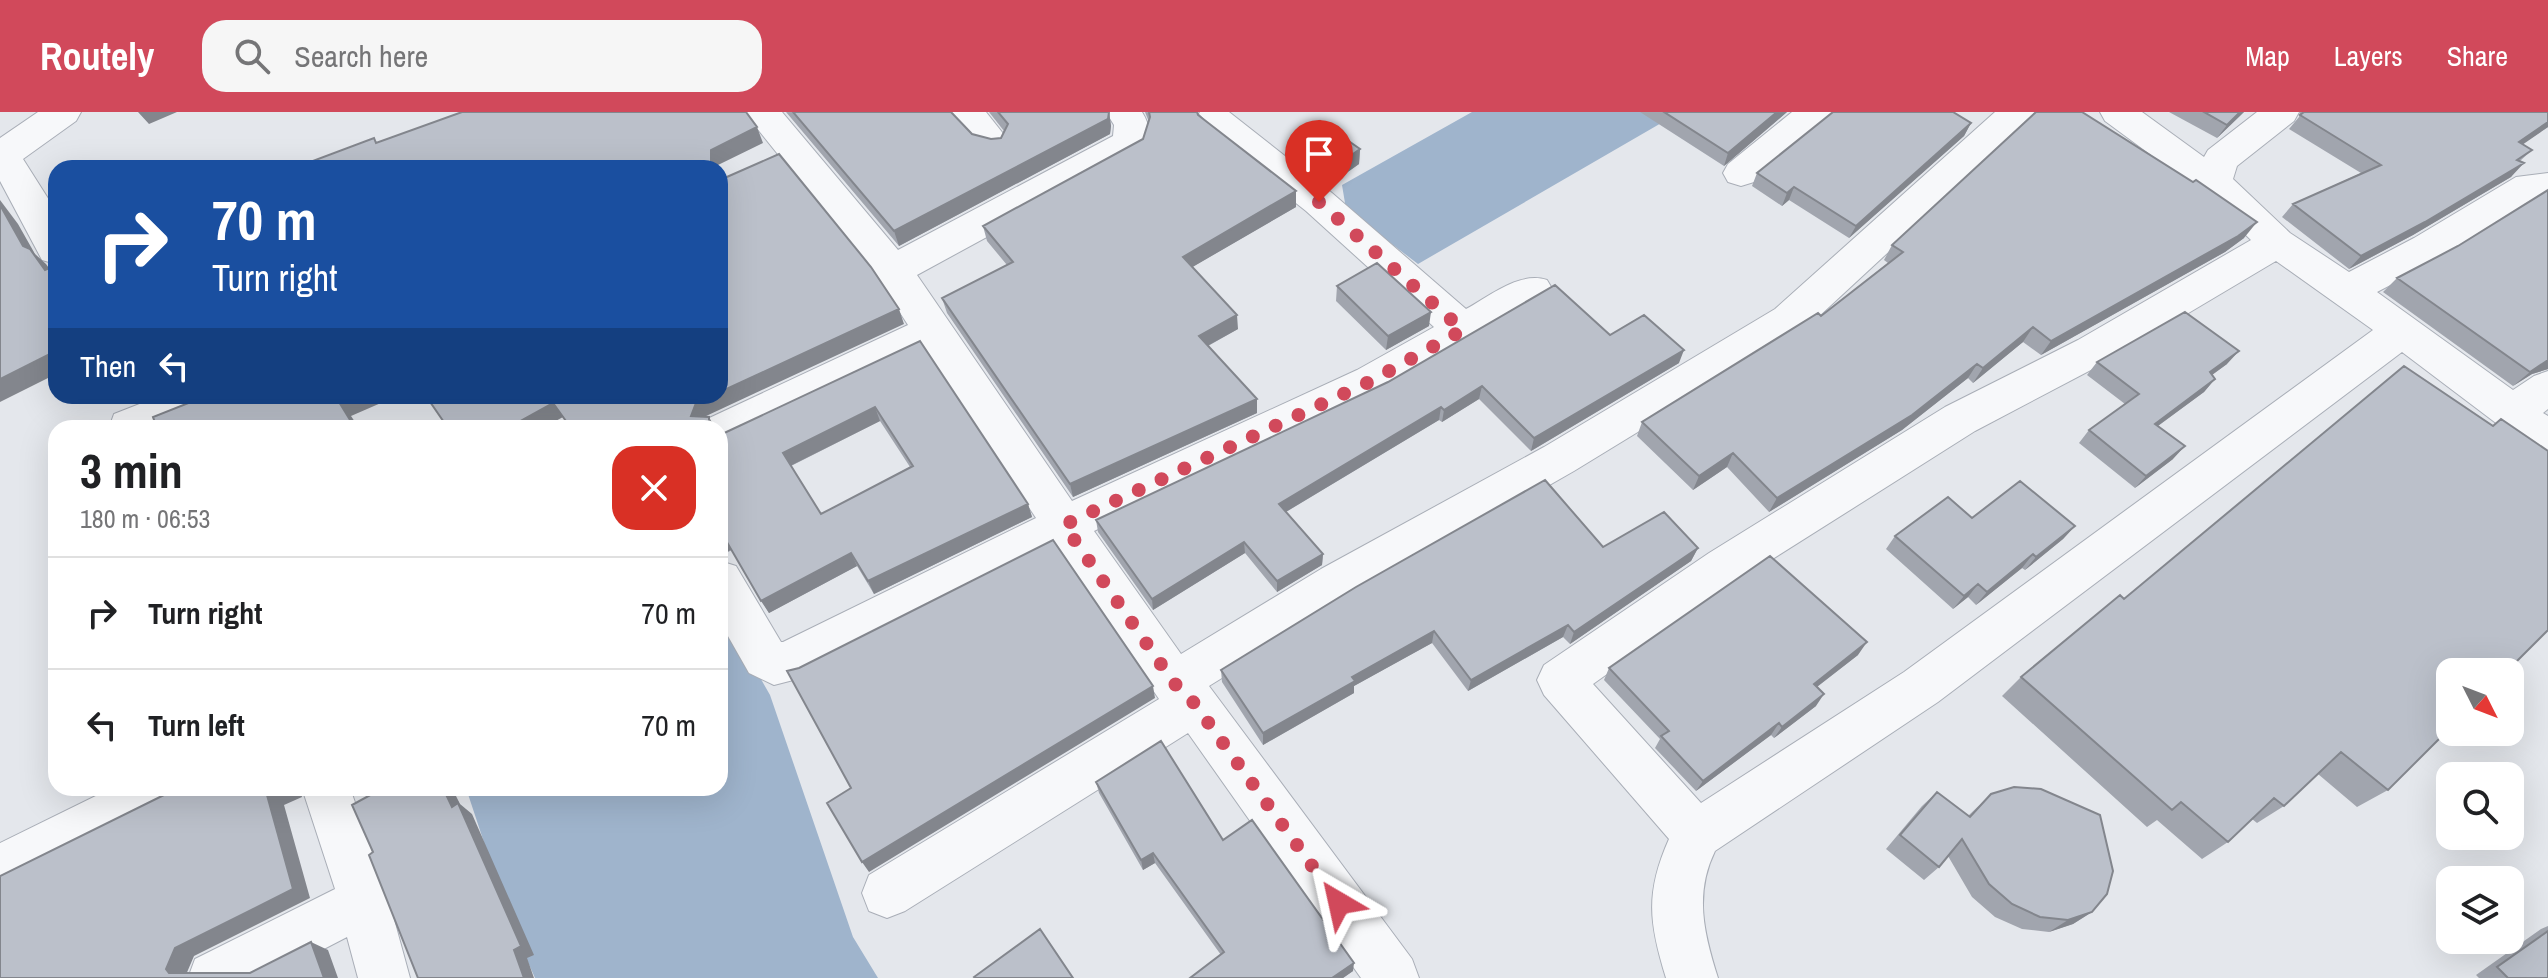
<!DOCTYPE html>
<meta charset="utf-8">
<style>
:root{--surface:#fff;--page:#f6f6f6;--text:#202124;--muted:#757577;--line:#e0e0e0;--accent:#d1495b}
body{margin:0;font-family:"Archivo Narrow",sans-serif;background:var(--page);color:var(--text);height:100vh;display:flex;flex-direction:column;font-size:30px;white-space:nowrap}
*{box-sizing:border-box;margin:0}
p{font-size:26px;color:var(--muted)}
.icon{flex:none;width:44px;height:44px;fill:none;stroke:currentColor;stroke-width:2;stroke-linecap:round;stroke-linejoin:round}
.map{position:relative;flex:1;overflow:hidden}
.side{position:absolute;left:48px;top:308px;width:680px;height:376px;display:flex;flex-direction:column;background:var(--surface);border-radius:24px;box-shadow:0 8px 32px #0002}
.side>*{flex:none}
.top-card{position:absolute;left:48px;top:48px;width:680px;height:244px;border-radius:24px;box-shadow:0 8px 32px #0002;background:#1a4fa0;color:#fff;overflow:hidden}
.needle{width:52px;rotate:132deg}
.controls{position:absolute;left:2436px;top:546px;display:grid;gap:16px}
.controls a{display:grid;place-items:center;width:88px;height:88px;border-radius:16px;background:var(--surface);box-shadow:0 8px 32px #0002;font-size:40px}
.pin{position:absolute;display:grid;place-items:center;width:68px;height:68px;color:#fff;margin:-82px -34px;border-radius:50% 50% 50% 0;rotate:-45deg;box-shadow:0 0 8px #0007}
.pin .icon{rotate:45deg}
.me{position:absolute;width:88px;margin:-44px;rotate:324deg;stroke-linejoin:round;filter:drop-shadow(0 0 6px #0008)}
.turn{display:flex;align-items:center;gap:28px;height:168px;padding:0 32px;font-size:36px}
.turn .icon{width:104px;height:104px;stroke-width:2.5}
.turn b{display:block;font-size:56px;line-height:68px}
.then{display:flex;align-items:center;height:76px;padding:0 32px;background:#0003;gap:16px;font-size:30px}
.round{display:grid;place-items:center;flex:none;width:84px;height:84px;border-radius:24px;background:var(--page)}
.headline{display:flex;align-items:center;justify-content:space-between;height:136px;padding:0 32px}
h1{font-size:48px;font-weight:700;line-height:60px}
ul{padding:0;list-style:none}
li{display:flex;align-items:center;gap:24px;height:112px;padding:0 32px;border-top:2px solid var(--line)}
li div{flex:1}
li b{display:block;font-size:30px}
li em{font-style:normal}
header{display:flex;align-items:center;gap:48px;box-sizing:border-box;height:112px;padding:0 40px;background:var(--accent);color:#fff}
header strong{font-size:38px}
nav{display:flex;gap:44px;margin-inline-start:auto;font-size:28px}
.search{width:560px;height:72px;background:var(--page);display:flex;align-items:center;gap:20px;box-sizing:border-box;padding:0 28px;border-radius:24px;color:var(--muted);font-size:30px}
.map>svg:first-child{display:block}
.water{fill:#9fb4cc}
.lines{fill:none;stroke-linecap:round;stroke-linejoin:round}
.minor-casing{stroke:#a9aeb7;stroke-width:2}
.minor{fill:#f7f8fa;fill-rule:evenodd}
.wall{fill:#a1a5ae;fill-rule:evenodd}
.shaded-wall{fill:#83868d}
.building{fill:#bbc0ca;stroke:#83868d;stroke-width:2;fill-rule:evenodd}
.route{stroke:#d1495b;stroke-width:14;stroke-dasharray:0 25.2}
</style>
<header>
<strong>Routely</strong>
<div class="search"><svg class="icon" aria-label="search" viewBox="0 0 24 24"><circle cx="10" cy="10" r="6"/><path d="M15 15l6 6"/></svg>Search here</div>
<nav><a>Map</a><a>Layers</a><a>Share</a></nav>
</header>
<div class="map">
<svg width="2548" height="866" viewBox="0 0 2548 866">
<rect width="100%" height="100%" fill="#e4e7ec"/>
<path class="water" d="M1472,0H1649L1663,10L1418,152L1346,97L1342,73Z
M720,495L770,583L853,825L878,866H535L511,812L466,676H720Z"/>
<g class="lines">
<g class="minor-casing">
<path id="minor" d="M38,0H81L76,9L23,47L56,99V152L42,148L0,69V26Z
M744,0H782L898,138L1113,24L1114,13L1106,0H1142C1151,14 1151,26 1143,40L917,163L1072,389L1357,258L1434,215L1306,99L1201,16L1196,7L1200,0H1229L1332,81L1466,197C1490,184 1519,159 1547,168L1553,178L1547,188L1385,280L1094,419L1181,542L1321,457L1544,335L1775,197L1995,0H2035L2030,9L1803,219L1574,359L1353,485L1209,574L1412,847L1419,866H1361L1188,621L905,799L887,806L869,799L862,781L869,763L1159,587L1057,437L805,565L774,573L749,561L720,510V449L736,454L781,530H783L1036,406L926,240L735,332L720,337V316H701L705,308L908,213L879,168Z
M948,0H986L1009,29L1004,38C977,46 961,22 948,0Z
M1792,0H1833L1828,9L1754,70L1741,74L1728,70L1723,61L1728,52Z
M2100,0H2142L2204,45L2208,38L2257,0H2299L2294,9L2237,54L2233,67L2290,121L2349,160L2414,126L2516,65L2548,61V87H2536L2442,146L2377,180L2513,278L2534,264L2548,259V297L2543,301L2548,304V344L2533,339L2402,240L1938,590L1715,739C1694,782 1704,822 1718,866H1666C1649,811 1645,781 1669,727L1544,583L1537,568L1544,553L1709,441L1945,295L2078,228L2251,128L2200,79L2105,9ZM2276,149L2373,218L1904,560L1701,691L1593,572L1741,467L1975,319L2106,250Z
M160,284H225L219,296L168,316H109L114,302Z
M112,676H186L179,692L0,781V731Z
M302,676H350L389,789L410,866H358L347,825L268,866H188L195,847L335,777Z"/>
</g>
<use href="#minor" class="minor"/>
</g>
<path class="wall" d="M786,0H951L972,22L991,27L1001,26L1004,19L989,0H1109L1111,14L1110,22L899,134Z
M1145,0H1197L1296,95L1192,155L1238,217L1208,234L1257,301L1073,385L947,201L942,186L1007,153L987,129L983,114L1143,27L1149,10Z
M1640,0H1787L1724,54Z
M2169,0H2244L2217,26Z
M2300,0H2548V15L2522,32L2532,38L2520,49L2511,65L2413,123L2349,157L2282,105L2293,92L2361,61L2289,17L2299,5Z
M1971,11L1964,24L1849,126L1789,88L1782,94L1752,74L1757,61Z
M1291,29L1360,37L1359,52L1328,74L1291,45Z
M2548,78V257L2532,262L2513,274L2383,180L2397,166L2458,134Z
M2244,126L2225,140L2041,243L2023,230L1973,271L1968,266L1902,318L1769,400L1727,355L1693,378L1637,324L1642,310L1821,204L1888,151L1884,148L1892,133Z
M1337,174L1429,214L1386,238L1336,189Z
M1610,223L1679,251L1531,339L1479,287L1442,310L1439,308L1286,400L1323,442L1322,453L1277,480L1245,441L1153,498L1098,420L1096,408Z
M920,229L1028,392L1032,405L874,482L857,454L769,501L732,438L722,443L720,440V323ZM880,309L910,355L821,402L791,354Z
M2097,250L2227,252L2212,263L2215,267L2204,280L2158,314L2173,347L2135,376L2079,331L2089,318L2125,292L2087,263Z
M2404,254L2388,678L2357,695L2318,662L2284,694L2257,711L2252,707L2228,730L2202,747L2157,708L2147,715L2002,584L2021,565L2124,487Z
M1972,406L2075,414L2063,427L2025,458L2022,456L1976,493L1968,485L1953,497L1886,437L1895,424Z
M1603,435L1698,436L1691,449L1570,532L1563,525L1468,579L1432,531L1354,574V581L1263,633L1222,570L1221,558Z
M1858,543L1817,575L1816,594L1774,626L1771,623L1696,679L1655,636L1660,627L1604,568L1609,556Z
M1096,670L1223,728L1353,859L1343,866H1190L1221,843L1155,751L1143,758L1099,681Z
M1937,680L1968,704L1991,682L2092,800L2073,812L2049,820L2022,817L1995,805L1972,785L1948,744L1939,755L1924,768L1886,737L1922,694Z
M2548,814V866H2479L2476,863L2541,817Z"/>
<path class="shaded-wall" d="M138,0H177L149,12Z
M1109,0L1111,14L1110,22L899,134L894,119Z
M1777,0H1787L1724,54L1728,41Z
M2240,0H2244L2217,26L2227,13Z
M2548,10V15L2506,44L2519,30Z
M1971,11L1964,24L1849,126L1856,114Z
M757,15L763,31L718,53V56H711V38Z
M1360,37L1359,52L1328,74L1329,59Z
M2524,51L2511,65L2413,123L2349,157L2361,144Z
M1794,75L1789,88L1782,94L1787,81Z
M1296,79V95L1184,160L1183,145Z
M0,88L18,112L35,142L46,152L56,166L45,158L23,134L0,93Z
M2257,110L2244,126L2225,140L2041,243L2051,229Z
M899,197L904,212L704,305L691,304L696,291L711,284H720V280Z
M1431,200L1429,214L1386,238L1388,224Z
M1237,203L1238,217L1200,238L1199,224Z
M2033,215L2023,230L1973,271L1983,256Z
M1684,238L1679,251L1531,339L1534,326Z
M56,239V262L0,290V267Z
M2239,239L2227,252L2198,273L2210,260Z
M2548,248V257L2532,262L2513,274L2530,260Z
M1977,252L1968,266L1902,318L1769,400L1777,386Z
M2215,267L2204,280L2144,324L2155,312Z
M1482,274L1479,287L1442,310L1444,298Z
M352,284H397L351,304L359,316H355L339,290Z
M1257,287V301L1073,385L1070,372Z
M553,291L563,305L543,316H508Z
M875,295L880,309L790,354L783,341Z
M1441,295L1439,308L1279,404V392Z
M709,305L715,316H709Z
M2185,334L2173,347L2135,376L2146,364Z
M1733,341L1727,355L1693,378L1699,364Z
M1028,392L1032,405L874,482L868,469Z
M2075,414L2063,427L2025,458L2036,445Z
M724,425L732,437L722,443L720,440V427Z
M1244,430L1245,441L1153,498L1152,487Z
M1698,436L1691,449L1570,532L1574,520Z
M851,441L857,454L769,501L761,489Z
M1323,442L1322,453L1277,480V469Z
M2033,442L2022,456L1976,493L1987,480Z
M1978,472L1968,485L1953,497L1964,484Z
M1568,513L1563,525L1468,579L1471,568Z
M1434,519L1432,531L1354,574V581L1263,633V621L1352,565Z
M1867,530L1858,543L1805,584L1814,572Z
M1153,574L1155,586L869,760L862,750Z
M1824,582L1816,594L1774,626L1782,615Z
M1779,611L1771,623L1696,679L1703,669Z
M283,676H300L302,685L284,693L310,786L194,844L185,865L169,861L166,857L175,836L267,683Z
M443,676H452L460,692L472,702L534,843L527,846L534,866H524L514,838Z
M1153,741L1155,751L1143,758L1141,748Z
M2092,800L2073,812L2049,820L2068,808Z
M311,830L328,838L338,866H324Z
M1354,851L1353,859L1343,866H1332Z"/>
<path class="building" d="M462,0H746L757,15L711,38V56H313L310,50L374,26L376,31Z
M793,0H951L972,22L991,27L1001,26L1008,12L998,0H1109L1108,7L894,119Z
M1149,0H1197L1198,3L1296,79L1183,145L1237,203L1199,224L1257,287L1070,372L942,186L1013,150L983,114L1143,27L1150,5Z
M1664,0H1777L1728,41Z
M1833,0H1953L1971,11L1856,114L1794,75L1787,81L1757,61Z
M2036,0H2082L2193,70L2196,68L2257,110L2238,124L2051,229L2033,215L1983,256L1977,252L1912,303L1777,386L1733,341L1699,364L1642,310L1818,201L1821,204L1903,140L1892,133Z
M2204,0H2240L2227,13Z
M2304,0H2548V10L2519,30L2532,38L2517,48L2524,51L2425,110L2361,144L2293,92L2381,53L2300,3Z
M1320,9L1360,37L1329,59L1291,29Z
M779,42L871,155L899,197L720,280V68Z
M2548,78V248L2530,260L2397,166L2458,134Z
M0,93L23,134L30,137L45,158L56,153V239L0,267Z
M1377,151L1431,200L1388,224L1337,174Z
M1555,173L1610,223L1644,203L1684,238L1534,326L1482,274L1444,298L1441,295L1279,392L1323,442L1277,469L1244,430L1152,487L1096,408L1388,270Z
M2185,200L2239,239L2210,260L2215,267L2155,312L2185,334L2146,364L2089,318L2139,282L2097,250Z
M920,229L1028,392L868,469L851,441L761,489L724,425L720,427V323ZM875,295L913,354L821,402L783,341Z
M2404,254L2493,314L2501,307L2548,339V518L2506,560H2450V616L2388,678L2341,640L2284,694L2274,686L2228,730L2181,690L2172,698L2021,565L2120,483L2124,487Z
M206,284H352L339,290L355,316H157L153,305Z
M426,284H711L696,291L691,304L709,305V316H647L646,314L643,316H571L553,291L508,316H448Z
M1545,368L1603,435L1664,400L1698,436L1574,520L1568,513L1471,568L1434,519L1352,565L1355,569L1263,621L1221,558L1356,475Z
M2020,369L2075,414L2036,445L2033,442L1987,480L1978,472L1964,484L1895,424L1948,385L1972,406Z
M1053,428L1153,574L862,750L827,691L851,676L787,559L799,556Z
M1770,444L1867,530L1814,572L1824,582L1782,615L1779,611L1703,669L1661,624L1669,619L1609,556Z
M1161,629L1223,728L1252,708L1354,851L1332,866H1190L1224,840L1153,741L1141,748L1096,670Z
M2014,675L2041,677L2100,703L2113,759L2107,782L2092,800L2068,808L2040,805L2012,792L1989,772L1962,727L1939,755L1900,723L1937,680L1970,705L1991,682Z
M166,676H283L267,683L293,777L175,836L166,857L169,861H250L311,830L324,866H0V764L164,683Z
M383,676H443L452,695L458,691L521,834L514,838L524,866H418L369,743L373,740L352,693Z
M1040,817L1073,866H975L974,865Z
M2548,819V866H2508L2497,855Z"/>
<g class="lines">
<path class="route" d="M1319,90L1463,218L1371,269L1064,413L1174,571L1194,591L1339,791"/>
</g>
</svg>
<div class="controls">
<a><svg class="needle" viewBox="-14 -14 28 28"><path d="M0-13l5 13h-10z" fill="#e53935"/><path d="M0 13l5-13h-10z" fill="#757577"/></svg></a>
<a><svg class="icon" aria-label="search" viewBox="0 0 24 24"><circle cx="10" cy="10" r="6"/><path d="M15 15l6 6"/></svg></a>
<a><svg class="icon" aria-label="layers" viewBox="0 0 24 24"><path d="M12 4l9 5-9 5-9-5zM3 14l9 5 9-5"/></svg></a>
</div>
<div class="pin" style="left:1319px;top:90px;background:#d93025"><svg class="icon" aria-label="arrive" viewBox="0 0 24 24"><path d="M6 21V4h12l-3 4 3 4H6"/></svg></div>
<svg class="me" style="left:1339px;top:791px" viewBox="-20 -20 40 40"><path d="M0-17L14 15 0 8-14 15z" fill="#d1495b" stroke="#fff" stroke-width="4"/></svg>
<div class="top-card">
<div class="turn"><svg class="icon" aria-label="right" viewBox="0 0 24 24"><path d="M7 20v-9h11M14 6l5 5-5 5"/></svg><div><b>70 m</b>Turn right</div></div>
<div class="then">Then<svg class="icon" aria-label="left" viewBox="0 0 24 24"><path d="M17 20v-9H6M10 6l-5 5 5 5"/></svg></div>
</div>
<section class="side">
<div class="headline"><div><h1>3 min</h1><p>180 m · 06:53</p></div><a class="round" style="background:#d93025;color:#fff"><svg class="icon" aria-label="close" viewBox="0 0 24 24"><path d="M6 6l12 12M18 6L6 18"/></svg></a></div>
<ul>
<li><svg class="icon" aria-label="right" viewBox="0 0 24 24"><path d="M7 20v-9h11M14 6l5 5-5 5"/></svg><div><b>Turn right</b></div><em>70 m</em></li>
<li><svg class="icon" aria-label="left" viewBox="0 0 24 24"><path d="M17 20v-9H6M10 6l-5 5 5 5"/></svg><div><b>Turn left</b></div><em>70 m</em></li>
</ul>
</section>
</div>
